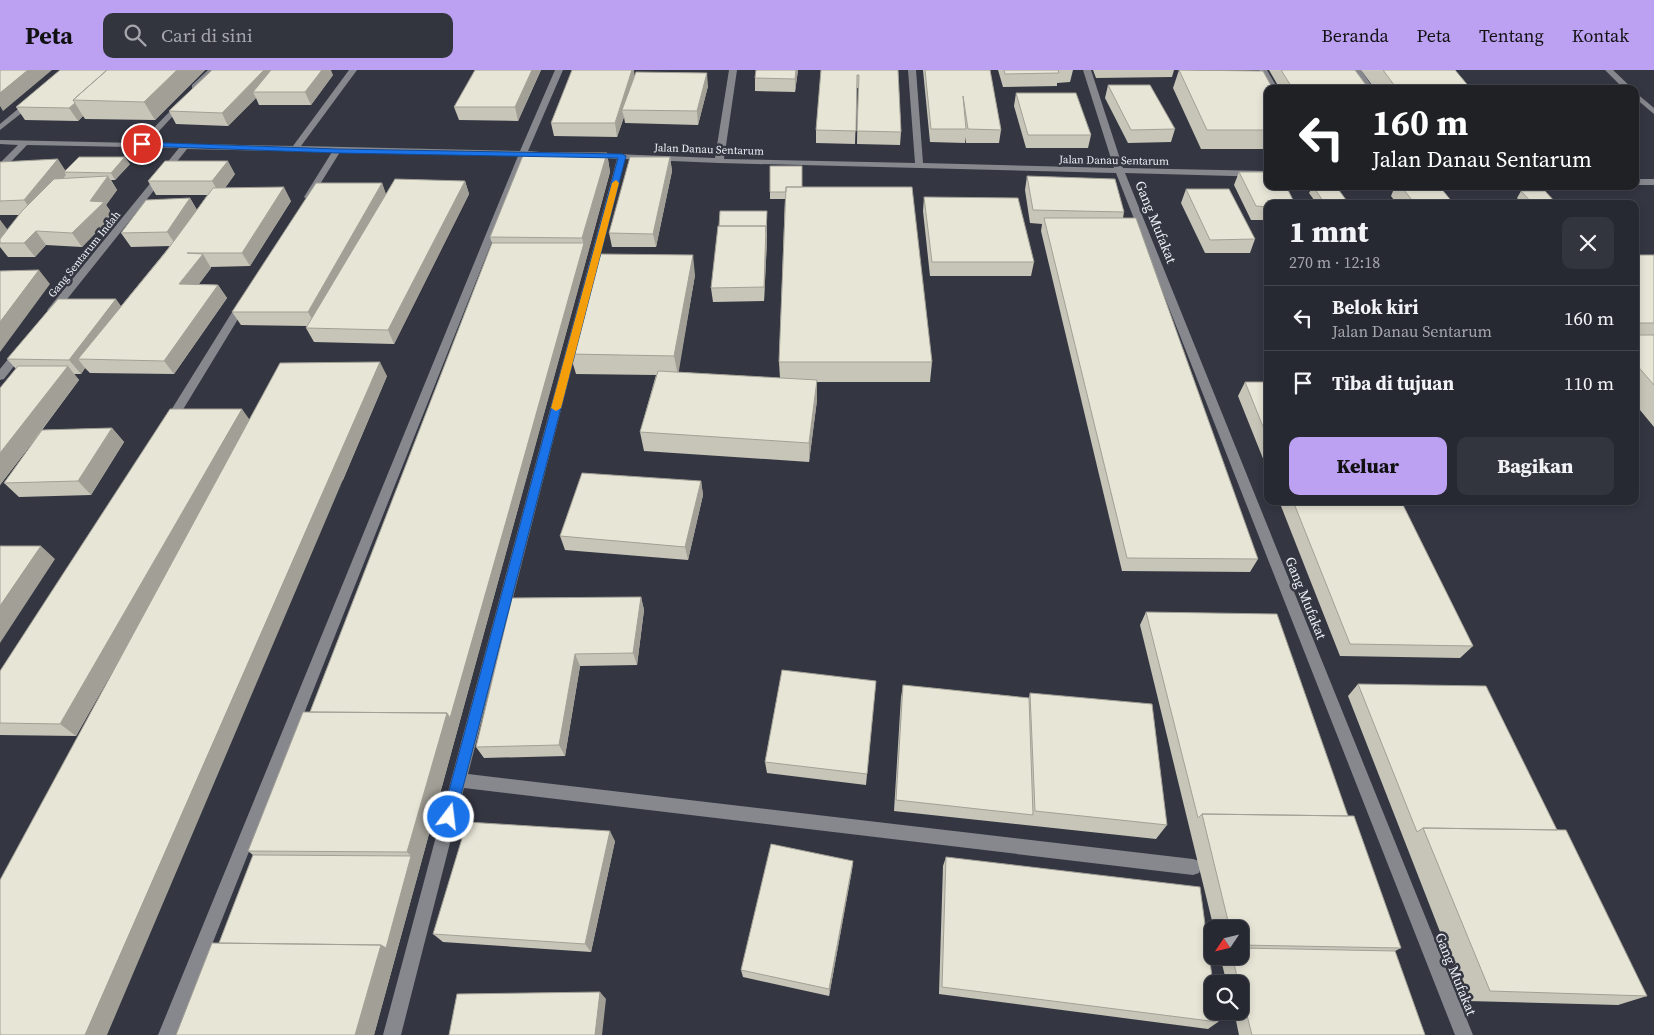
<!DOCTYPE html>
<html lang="id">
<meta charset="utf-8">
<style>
:root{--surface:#272932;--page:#33353e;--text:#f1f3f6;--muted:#a4a6ac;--line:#43454d;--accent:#bca0f2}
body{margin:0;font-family:"Source Serif 4",serif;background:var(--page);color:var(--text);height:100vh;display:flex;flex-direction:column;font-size:19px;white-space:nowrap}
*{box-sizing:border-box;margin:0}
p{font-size:16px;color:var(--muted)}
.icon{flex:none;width:28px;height:28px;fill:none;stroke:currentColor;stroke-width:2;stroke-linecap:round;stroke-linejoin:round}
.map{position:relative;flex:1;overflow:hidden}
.panel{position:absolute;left:1264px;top:130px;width:375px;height:305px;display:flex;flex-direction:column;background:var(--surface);border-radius:10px;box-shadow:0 2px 8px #0003,0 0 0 1px var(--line)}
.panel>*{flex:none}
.guide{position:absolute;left:1264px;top:15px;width:375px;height:105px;border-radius:10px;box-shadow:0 2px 8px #0003,0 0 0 1px var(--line);background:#202124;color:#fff;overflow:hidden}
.needle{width:32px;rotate:235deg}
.buttons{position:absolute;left:1204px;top:850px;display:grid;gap:10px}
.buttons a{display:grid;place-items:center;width:45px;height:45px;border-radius:10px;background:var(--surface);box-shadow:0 2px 8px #0003,0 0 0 1px var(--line);font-size:25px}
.pin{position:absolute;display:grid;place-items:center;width:42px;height:42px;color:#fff;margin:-21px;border:2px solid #fff;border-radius:50%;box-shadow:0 1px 5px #0007}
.me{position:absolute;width:55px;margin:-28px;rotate:15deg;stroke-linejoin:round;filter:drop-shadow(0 0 4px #0008)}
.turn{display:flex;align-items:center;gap:18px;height:105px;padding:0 25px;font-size:22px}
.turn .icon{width:65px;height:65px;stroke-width:2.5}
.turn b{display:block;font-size:35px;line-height:42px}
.round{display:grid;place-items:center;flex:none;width:52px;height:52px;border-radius:10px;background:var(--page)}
.overview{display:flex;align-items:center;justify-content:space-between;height:85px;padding:0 25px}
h1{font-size:30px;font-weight:800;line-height:38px}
.cta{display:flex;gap:10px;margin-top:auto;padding:10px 25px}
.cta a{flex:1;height:58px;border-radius:10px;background:var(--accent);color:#111;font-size:20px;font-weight:800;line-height:58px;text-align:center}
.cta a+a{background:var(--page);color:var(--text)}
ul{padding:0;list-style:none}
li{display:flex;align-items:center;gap:15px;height:65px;padding:0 25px;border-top:1px solid var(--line)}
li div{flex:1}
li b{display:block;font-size:19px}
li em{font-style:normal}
header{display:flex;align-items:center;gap:30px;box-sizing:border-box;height:70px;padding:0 25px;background:var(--accent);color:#111}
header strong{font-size:24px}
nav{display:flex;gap:28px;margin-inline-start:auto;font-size:18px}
.search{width:350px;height:45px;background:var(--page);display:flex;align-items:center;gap:12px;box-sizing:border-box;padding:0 18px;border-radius:10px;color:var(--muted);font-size:19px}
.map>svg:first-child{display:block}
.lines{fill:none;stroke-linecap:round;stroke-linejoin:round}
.minor{fill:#86888e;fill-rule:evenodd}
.wall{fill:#c7c5b8}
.shaded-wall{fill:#a2a096}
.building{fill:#e7e5d6;stroke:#a2a096}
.route{fill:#1a73e8;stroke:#114b97}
.slow{fill:#f59e0b}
.labels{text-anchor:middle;stroke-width:5;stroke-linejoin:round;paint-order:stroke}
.far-street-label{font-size:11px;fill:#eef0f7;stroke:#343742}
.street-label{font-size:14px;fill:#eef0f7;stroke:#343742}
</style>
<header>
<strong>Peta</strong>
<div class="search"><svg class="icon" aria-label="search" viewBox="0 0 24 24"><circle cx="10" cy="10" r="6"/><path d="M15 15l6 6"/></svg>Cari di sini</div>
<nav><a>Beranda</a><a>Peta</a><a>Tentang</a><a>Kontak</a></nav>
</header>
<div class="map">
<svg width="1654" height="965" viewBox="0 0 1654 965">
<rect width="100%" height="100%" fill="#343742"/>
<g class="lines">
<path class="minor" d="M208,0H216L198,19H192V15Z
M349,0H357L301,76L520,81L555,0H563L528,81L540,82L544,84L540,86H526L176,965H158L518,86L340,82L312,127L308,130L304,127L332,82L187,79L56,243L52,244L47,241L48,239L179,78L27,75L3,100L0,101V93L18,75L0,74V70L139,73L181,30H184V34L148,73L293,76Z
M729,0H737L724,89L915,93L908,0H916L923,93L1114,98L1083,0H1091L1123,98L1268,101V107L1125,103L1473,965H1455L1116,103L719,93L625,89L468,704L1193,789L1199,791L1201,797L1199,803L1193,805L464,718L401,965H383L617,89L590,87L586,85L590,83L715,88Z
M1259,0H1267L1278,19H1270Z
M1353,0H1361L1374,19H1366Z
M1605,0H1613L1633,19H1624Z
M1635,22L1654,38V44L1635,28Z
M30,29L37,31L0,60V54Z
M1635,109H1654V115H1635Z
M244,228L249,231L173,356H165L163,353L165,350L239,231Z
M21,277L26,280L25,282L4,309L0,310V299L17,278Z"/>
</g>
<path class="wall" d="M205,0L155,50L85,49L83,46L78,51L25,50L16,37Z
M212,0L333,5L311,35H259L256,28L228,56L176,54L169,41Z
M541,0L518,51L459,50L454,37Z
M798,0L795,22L755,21V8Z
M821,0H898L901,62L900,75L857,74L858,18H857L855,74L816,73V60Z
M923,0H990L1001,60L999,73H966L965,67V73L930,72Z
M998,0H1073L1070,12L1057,13V16L1003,17Z
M1093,0H1174L1172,7L1096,8Z
M1179,0L1268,19V79H1201L1173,18Z
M1269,0H1355L1369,19H1280Z
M1361,0H1455L1471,19H1375Z
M635,5L708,16L698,55L625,53L624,47L617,67L554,66L551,53Z
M1108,15L1175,59L1171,72L1128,73L1105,28Z
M1016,23L1091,65L1088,78H1026L1014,36Z
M607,83L610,102L374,965H176L219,873L253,785L248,781L310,642L492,173L490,167Z
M670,87L672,101L656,177H612L609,163Z
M0,92L66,100L130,94L115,110H111L117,120L106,135L113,145L82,177L46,175L35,187H8L0,177V150L7,160L20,145H0Z
M1239,102L1268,134V168L1263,159L1267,150H1251L1234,115Z
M235,104L225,118L291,131L250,196L210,197L211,198L199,214L218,215L227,228L174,304L90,303L85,298L81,304H74L79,310L42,360L112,358L124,372L91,425L19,427L4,413L39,364L0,415V318L16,299L7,289L121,236L170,176L131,177L121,163L190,128L197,140L207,125H156L148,111Z
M1027,106L1124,142L1123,148L1258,489L1250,502L1122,501L1041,161L1042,154L1030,153L1025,120Z
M465,111L469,124L394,274L314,272L306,258L307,256L241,255L232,242L382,113L386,125Z
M1313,116L1349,134H1317L1309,123Z
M1395,116H1439L1454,134H1397L1391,126Z
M802,117L932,292L930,312H817V330L809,392L644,381L640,362L656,305L576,304L570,284L695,205L678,302L780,308L779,292L785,129H770V122Z
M1186,119L1255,169L1250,183H1205L1181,133Z
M1521,121L1557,134H1522L1517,128Z
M924,127L1034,192L1031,206H930L923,141Z
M767,141V170L764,231L713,232L711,218Z
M1635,184L1636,185H1654V357L1635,334Z
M387,306L343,410L132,567L76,666L0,665V601L249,350Z
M1245,312H1268V401L1238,326Z
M701,411L703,425L688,490L565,480L560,466Z
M1279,431H1401L1473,576L1460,588L1340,586Z
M641,527L644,540L637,595L580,596L565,686L484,688L476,677L512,528Z
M1146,542L1348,746L1401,878L1395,881L1425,965H1239L1234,941H1240V914H1227L1220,886H1240V859H1214L1140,555Z
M876,611L866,715L767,703L765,692Z
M1358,614L1557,760L1647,926L1618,935L1467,931L1348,626Z
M903,615L1029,628L1030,623L1167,755L1156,769L894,741L901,627Z
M615,771L591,882L443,872L433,864Z
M946,787L1218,952L1208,959L939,924L943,796Z
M853,791L852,800L829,926L743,907L741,900Z"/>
<path class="shaded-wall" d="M28,0H52L3,41L0,36V23Z
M177,0H205L155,50L144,32Z
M264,0H282L253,22L256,28L228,56L222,43Z
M322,0H331L333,5L311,35L305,22Z
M532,0H541L518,51L515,37Z
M632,0H634L635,9L622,40L624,47L617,67L615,53Z
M796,0H798L795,22V9Z
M707,3L708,16L698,55L697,41Z
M75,33L83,46L78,51L69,38Z
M607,83L610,102L587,187L582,168Z
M125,87L130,94L115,110L111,103Z
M670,87L672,101L656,177L653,164Z
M58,89L67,103L64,102L66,105L34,144L24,130Z
M228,91L235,104L220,125L212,111Z
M108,106L117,120L106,135L113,145L82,177L72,163L90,131Z
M465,111L469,124L394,274L388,260Z
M382,113L387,127L316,256L308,242Z
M284,117L291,131L250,196L242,183Z
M190,128L198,142L176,175L167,162Z
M0,150L11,164L0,173Z
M766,156L767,170L764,231V217Z
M36,161L46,175L35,187L24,173Z
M584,173L587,187L374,965H355L381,875L411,786L407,782L447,643Z
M203,184L211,198L188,228L179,214Z
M693,185L695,205L678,306L674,286Z
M39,200L50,214L0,282V252Z
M218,215L227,228L174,304L164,291Z
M116,229L126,243L78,289L85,298L81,304L69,290Z
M380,292L387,306L107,965H85Z
M68,296L79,310L0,415V383Z
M817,310V330L809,392V373Z
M242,339L252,353L76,666L60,654Z
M112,358L124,372L91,425L78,411Z
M701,411L703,425L688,490L685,477Z
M41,476L55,489L0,573V536Z
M641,527L644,540L637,595L633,583Z
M575,584L580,596L565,686L559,675Z
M610,761L615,771L591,882L585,874Z
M853,791L852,800L829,926V919Z
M600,922L606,929L602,965H595Z"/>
<path class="building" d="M0,0H28L0,23Z
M60,0H107L73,30L75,33L69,38L16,37Z
M107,0H177L144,32L73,30Z
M212,0H264L222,43L169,41Z
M271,0H322L305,22H253Z
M475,0H532L515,37H454Z
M572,0H632L615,53H551Z
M756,0H796L795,9L755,8Z
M821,0H898L901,62L857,61L859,5H857L856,61L816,60Z
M925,0H990L1001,60L968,59L963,26L966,59H931Z
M1004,0H1058L1059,3L1005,4Z
M1179,0L1263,1L1273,19H1268V60H1207Z
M1281,0H1355L1369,19H1293Z
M1383,0H1455L1471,19H1397Z
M636,2L707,3L697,41L622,40Z
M1108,15H1150L1175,59L1131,60Z
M1016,23H1076L1091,65H1028Z
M524,83H607L582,168L490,167Z
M79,87H125L111,103L64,102Z
M630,87H670L653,164L609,163Z
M58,89L24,130L0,131V92Z
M165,91H228L212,111H148Z
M770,96H802V117H786V122H770Z
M1239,102H1268V116H1286L1295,134H1268V137L1256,136Z
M108,106L90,131L104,132L72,163L36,161L24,173H0V169L22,141L54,109Z
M1027,106L1115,109L1124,142L1033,140Z
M395,109L465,111L388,260L306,258Z
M316,113H382L308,242H232Z
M1313,116H1336L1349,134H1325Z
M1401,116H1439L1454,134H1415Z
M284,117L242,183H187L203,184L179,214L218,215L164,291L78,289L165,183L213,118Z
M786,117H912L932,292H779Z
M1186,119H1229L1255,169L1210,170Z
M1521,121H1545L1557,134H1533Z
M924,127L1018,128L1034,192H932Z
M190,128L167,162L121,163L146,130Z
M720,141H767L766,163V156H719Z
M1044,148H1136L1258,489L1127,488Z
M718,156H766L764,217L711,218Z
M492,173H584L507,448L450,648L447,643L310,642Z
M600,184L693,185L674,286L570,284Z
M1635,184L1636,185H1654V253H1635Z
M39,200L0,252V201Z
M58,229H116L69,290L7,289Z
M1635,265H1654V315L1635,293Z
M380,292L85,965H0V810L280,293Z
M18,296H68L0,383V318Z
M658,301L817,310L809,373L640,362Z
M1245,312H1268V369Z
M170,339H242L60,654L0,653V601Z
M112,358L78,411L4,413L42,360Z
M582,403L701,411L685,477L560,466Z
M1293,431H1401L1473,576L1350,574Z
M0,476H41L0,536Z
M641,527L633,583L575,584L559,675L476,677L512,528Z
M1146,542L1277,544L1348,746L1202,744L1198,748Z
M782,600L876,611L867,704L765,692Z
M1358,614L1486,616L1557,760L1423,758L1417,762Z
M903,615L1029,628L1033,745L896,730Z
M1030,623L1152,634L1167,755L1035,741Z
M303,642L447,643L407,782L248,781Z
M1202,744L1354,746L1401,878L1240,875V859H1230Z
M467,752L610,761L585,874L433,864Z
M1423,758L1566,760L1647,926L1490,921Z
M771,774L853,791L829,919L741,900Z
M253,785L411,786L386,878L381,875L219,873Z
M946,787L1200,817L1213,914L1212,941H1217L1218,952L942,917Z
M212,873L381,875L355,965H176Z
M1240,878L1395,881L1425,965H1252L1240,918V914H1239L1232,886H1240Z
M600,922L595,965H449L457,924Z"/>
<path class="route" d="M139,72L337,79L622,84L626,86L454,752L449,753L444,752L442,747L618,88L337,83L142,76L139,75Z"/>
<path class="slow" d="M616,110L619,113L561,338L556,341L551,338L612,113Z"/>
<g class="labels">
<g class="far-street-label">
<text transform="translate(709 79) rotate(2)" y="4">Jalan Danau Sentarum</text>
<text transform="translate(1114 90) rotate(1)" y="4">Jalan Danau Sentarum</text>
<text transform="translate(84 184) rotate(-51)" y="4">Gang Sentarum Indah</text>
</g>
<g class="street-label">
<text transform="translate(1156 152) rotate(68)" y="5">Gang Mufakat</text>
<text transform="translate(1306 528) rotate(68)" y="5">Gang Mufakat</text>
<text transform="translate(1456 904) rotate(68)" y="5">Gang Mufakat</text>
</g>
</g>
</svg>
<div class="buttons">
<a><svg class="needle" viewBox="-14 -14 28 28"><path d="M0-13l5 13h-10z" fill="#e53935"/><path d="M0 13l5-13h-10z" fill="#a4a6ac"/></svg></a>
<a><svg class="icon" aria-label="search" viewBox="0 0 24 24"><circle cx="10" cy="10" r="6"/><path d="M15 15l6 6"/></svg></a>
</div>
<div class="pin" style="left:142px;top:74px;background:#d93025"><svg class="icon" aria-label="arrive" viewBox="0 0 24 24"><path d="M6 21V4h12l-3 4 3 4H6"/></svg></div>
<svg class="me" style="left:449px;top:747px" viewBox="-20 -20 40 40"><circle r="17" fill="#1a73e8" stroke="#fff" stroke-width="3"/><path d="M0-11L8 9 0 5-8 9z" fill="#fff"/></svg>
<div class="guide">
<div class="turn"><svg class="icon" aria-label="left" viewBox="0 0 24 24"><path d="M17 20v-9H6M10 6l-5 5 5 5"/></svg><div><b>160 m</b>Jalan Danau Sentarum</div></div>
</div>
<section class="panel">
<div class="overview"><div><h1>1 mnt</h1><p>270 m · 12:18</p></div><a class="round"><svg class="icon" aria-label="close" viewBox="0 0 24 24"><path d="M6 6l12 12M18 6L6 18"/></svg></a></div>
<ul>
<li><svg class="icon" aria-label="left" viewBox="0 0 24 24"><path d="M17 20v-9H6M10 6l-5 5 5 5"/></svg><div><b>Belok kiri</b><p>Jalan Danau Sentarum</p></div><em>160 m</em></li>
<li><svg class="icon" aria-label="arrive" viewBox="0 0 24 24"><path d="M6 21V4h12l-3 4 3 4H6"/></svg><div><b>Tiba di tujuan</b></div><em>110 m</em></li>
</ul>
<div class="cta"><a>Keluar</a><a>Bagikan</a></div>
</section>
</div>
